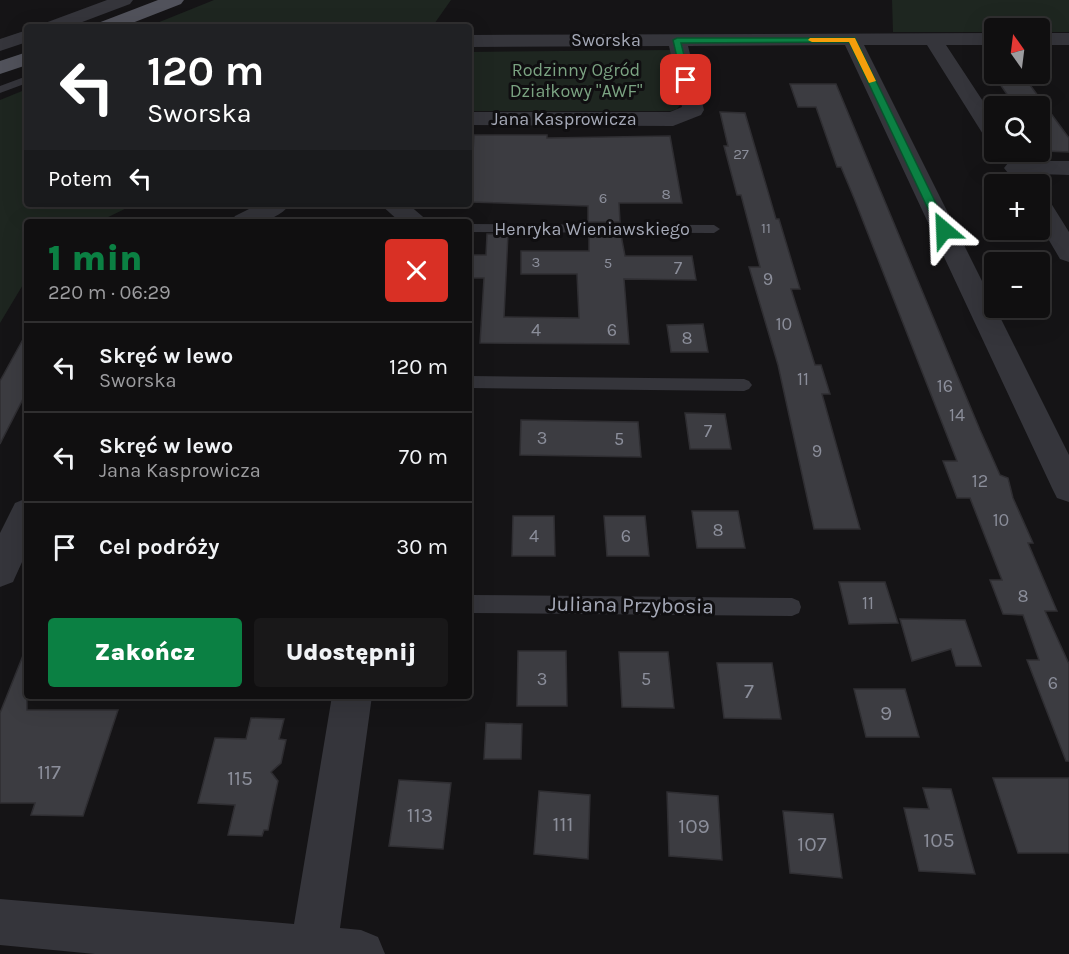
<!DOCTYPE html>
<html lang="pl">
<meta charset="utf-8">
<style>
:root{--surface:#100f10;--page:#191819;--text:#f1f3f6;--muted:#9c9c9f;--line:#302f30;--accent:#0b8043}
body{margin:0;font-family:Karla,sans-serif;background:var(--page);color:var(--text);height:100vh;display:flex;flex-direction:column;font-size:22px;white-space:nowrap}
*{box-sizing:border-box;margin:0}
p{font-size:20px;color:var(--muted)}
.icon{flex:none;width:33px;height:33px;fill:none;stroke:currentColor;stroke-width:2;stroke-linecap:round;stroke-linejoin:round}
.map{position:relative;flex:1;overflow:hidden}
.panel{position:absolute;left:24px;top:219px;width:448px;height:480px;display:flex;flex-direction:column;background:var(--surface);border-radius:6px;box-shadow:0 6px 24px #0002,0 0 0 2px var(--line)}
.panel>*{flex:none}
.guide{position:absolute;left:24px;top:24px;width:448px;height:183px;border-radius:6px;box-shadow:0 6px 24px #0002,0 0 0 2px var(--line);background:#202124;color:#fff;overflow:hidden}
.needle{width:39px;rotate:346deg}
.buttons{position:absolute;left:984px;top:18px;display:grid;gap:12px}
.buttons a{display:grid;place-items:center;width:66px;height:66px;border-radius:6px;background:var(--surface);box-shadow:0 6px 24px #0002,0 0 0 2px var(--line);font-size:30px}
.pin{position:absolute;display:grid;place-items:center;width:51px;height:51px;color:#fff;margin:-26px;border-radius:12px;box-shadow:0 3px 9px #0006}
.me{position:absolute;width:66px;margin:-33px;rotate:334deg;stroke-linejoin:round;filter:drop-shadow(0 0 4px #0008)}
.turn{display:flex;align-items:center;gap:21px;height:126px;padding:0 24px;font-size:27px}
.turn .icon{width:78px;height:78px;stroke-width:2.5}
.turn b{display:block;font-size:42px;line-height:51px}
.then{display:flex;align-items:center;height:57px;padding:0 24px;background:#0003;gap:12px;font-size:22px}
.round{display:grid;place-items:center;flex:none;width:63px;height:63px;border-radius:6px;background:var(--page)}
.headline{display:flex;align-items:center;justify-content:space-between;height:102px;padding:0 24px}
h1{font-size:36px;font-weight:800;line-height:45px;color:var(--accent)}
.primary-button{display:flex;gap:12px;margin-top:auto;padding:12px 24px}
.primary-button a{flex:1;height:69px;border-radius:6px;background:var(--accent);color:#fff;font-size:24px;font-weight:800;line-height:69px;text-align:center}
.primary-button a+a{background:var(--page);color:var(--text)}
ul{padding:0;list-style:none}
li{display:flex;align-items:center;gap:18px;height:90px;padding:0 24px;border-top:2px solid var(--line)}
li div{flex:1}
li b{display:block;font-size:22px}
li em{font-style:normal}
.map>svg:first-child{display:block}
.green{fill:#1e2620}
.building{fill:#3c3c41;stroke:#2f2e32;stroke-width:1.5}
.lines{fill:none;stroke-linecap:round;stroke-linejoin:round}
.service{fill:#35353b;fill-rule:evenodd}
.minor{fill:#35353b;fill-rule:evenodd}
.primary{fill:#51525b;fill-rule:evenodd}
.route{fill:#0b8043;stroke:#07532c;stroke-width:1.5}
.slow{fill:#f59e0b}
.labels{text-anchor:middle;stroke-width:6;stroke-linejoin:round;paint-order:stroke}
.far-number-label{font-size:15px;fill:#8b8e9a}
.far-street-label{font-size:18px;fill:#a5a9b7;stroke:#100f11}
.far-park-label{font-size:18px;fill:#7ba382;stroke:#100f11}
.number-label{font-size:18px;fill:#8b8e9a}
.street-label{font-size:21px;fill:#a5a9b7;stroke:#100f11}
.near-number-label{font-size:21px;fill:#8b8e9a}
</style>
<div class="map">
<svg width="1069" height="954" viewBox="0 0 1069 954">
<rect width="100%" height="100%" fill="#151416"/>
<path class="green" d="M214,0H451L432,27H147Z
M892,0H1069V32H1040V28H994V32H893Z
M672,50L682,102L677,109L671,111H470V52Z
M27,89V204H135L98,222H27V278L0,323V100Z"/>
<path class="building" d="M991,71H994V74H1022L1069,138V152L1045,151L1040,143V106H1015Z
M790,84H836L980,430L1000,475L1008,478L1013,498L1033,543H1028L1057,611H1045L1069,664V761H1066L1027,660H1039L1023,615L1003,614L990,580H1002L970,498H957L943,461H957L854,198L841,167H837L816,107H798Z
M720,112L745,113L776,219H779L800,289H791L815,365H821L830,394H822L860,529H814L778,365L749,267H760L741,195H737L724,146H728Z
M474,135H547V138L670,136L682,203H619L620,222H588V206L470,202Z
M487,234H508L504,317L579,318L577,274H521V251H589V235H621L625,256H692L696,280L624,279L629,344L480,343L484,278H470V255H486Z
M703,324L708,352H671L667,325Z
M27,332V391L0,444V381Z
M685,413L725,414L731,449H690Z
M521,420L638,422L641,457L520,455Z
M692,511H738L745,548H697Z
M513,516H554L555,556H512Z
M604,516H645L649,556H607Z
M839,582H885L898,623L849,624Z
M900,619L965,620L981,666H956L951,649L912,661Z
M26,648L27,710H118L83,816L31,815L35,803H0V713Z
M518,651H566L567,706H517Z
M619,652H668L674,708L622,707Z
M717,663H772L781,719L724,718Z
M854,689H905L919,737H866Z
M251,718L284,719L279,739L286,740L281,763L271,772L278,781L272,809L268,830H264L262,836L228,835L235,805L198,803L215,738L246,739Z
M486,723L522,724L521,759H484Z
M993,778H1069V853H1018Z
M399,780L451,783L443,849L389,846Z
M923,788L951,789L975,874L919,871L904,808L929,809Z
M539,791L590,795L588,859L534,854Z
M667,792L718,796L722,860L669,856Z
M783,811L833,814L842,878L790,873Z"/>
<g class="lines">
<path class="service" d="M27,76V83L0,93V86Z
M470,224L714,225L720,229L714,233L470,232Z
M470,376L744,379L749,381L752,385L749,389L744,391L470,388Z
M470,595L792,598L799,601L801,607L799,613L792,616L470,613Z"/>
<path class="minor" d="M107,0H133L130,4L69,27H42L45,23Z
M27,30V42L0,51V39Z
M994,33V45H946L994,118V141L986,139L927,45H864L1069,455V502L1057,498L1052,488L845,45L688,46L704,110L701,115L673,126L470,125V112H670L682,107L669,46L470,47V35Z
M1040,33H1069V45H1040Z
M1016,161H1069V175L1008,173L1004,168L1008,163Z
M1040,197L1049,200L1069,232V262L1060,259L1040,225Z
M259,204H290C277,223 252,222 231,222L235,216Z
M380,204H408L429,222H400Z
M27,498V551L13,582L0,587V533L15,503Z
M332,696H372L340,928L361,930L378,937L385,954H95L0,945V899L294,924Z"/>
<path class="primary" d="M158,0H184L181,4L122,27H95L98,23Z
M27,52V65L0,74V61Z"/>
</g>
<path class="route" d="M677,38H855L949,230L947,232L944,233L938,230L849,42L681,43L690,80L686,83L682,80L673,40Z"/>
<path class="slow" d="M810,38H855L876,81L869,83L849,42H812L808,40Z"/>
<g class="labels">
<g class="far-number-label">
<text x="741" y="159">27</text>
<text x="666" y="199">8</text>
<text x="603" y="203">6</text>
<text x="766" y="233">11</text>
<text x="536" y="267">3</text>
<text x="608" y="268">5</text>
</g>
<g class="far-street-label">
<text x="606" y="46">Sworska</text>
<text x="564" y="125">Jana Kasprowicza</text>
<text x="592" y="235">Henryka Wieniawskiego</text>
</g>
<g class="far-park-label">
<text x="576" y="76">Rodzinny Ogród<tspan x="576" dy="21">Działkowy "AWF"</tspan></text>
</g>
<g class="number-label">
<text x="678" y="274">7</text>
<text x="768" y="285">9</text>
<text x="784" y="330">10</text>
<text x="536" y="336">4</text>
<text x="612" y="336">6</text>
<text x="687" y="344">8</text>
<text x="803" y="385">11</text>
<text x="945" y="392">16</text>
<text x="957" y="421">14</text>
<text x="708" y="437">7</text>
<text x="542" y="444">3</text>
<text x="619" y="445">5</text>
<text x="817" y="457">9</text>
<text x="980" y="487">12</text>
<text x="1001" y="526">10</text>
<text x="718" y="536">8</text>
<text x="534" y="542">4</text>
<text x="626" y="542">6</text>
<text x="1023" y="602">8</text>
<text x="868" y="609">11</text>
<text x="542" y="685">3</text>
<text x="646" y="685">5</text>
<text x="1053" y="689">6</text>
</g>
<g class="street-label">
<text transform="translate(631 605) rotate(1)" y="7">Juliana Przybosia</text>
</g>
<g class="near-number-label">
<text x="749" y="698">7</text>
<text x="886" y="720">9</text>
<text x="49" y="779">117</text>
<text x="240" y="785">115</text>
<text x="420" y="822">113</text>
<text x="563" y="831">111</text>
<text x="694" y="833">109</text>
<text x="939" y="847">105</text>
<text x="812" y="851">107</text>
</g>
</g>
</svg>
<div class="buttons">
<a><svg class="needle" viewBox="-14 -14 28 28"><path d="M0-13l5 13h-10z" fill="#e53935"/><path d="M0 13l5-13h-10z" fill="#9c9c9f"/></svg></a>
<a><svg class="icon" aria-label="search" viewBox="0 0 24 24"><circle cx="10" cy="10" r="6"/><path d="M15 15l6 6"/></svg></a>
<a>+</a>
<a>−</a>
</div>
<div class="pin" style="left:686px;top:80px;background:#d93025"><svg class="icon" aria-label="arrive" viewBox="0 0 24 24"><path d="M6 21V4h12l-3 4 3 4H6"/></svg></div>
<svg class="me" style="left:944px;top:230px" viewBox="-20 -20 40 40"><path d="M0-17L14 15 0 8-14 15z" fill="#0b8043" stroke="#fff" stroke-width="4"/></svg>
<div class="guide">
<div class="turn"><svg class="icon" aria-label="left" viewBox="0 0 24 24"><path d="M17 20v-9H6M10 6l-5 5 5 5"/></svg><div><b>120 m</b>Sworska</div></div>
<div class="then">Potem<svg class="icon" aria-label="left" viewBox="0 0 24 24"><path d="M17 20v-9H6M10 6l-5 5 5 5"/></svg></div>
</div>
<section class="panel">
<div class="headline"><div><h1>1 min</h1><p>220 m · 06:29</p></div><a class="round" style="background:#d93025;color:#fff"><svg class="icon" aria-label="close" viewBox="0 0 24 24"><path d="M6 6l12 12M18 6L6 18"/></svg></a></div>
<ul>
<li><svg class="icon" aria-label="left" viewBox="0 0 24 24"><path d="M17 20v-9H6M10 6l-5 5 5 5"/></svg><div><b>Skręć w lewo</b><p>Sworska</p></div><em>120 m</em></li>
<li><svg class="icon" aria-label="left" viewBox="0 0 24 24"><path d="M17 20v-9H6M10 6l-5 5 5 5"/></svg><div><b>Skręć w lewo</b><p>Jana Kasprowicza</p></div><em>70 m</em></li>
<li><svg class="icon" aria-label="arrive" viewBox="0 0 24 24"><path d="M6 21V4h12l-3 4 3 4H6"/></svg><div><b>Cel podróży</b></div><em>30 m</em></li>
</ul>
<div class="primary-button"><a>Zakończ</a><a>Udostępnij</a></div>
</section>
</div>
